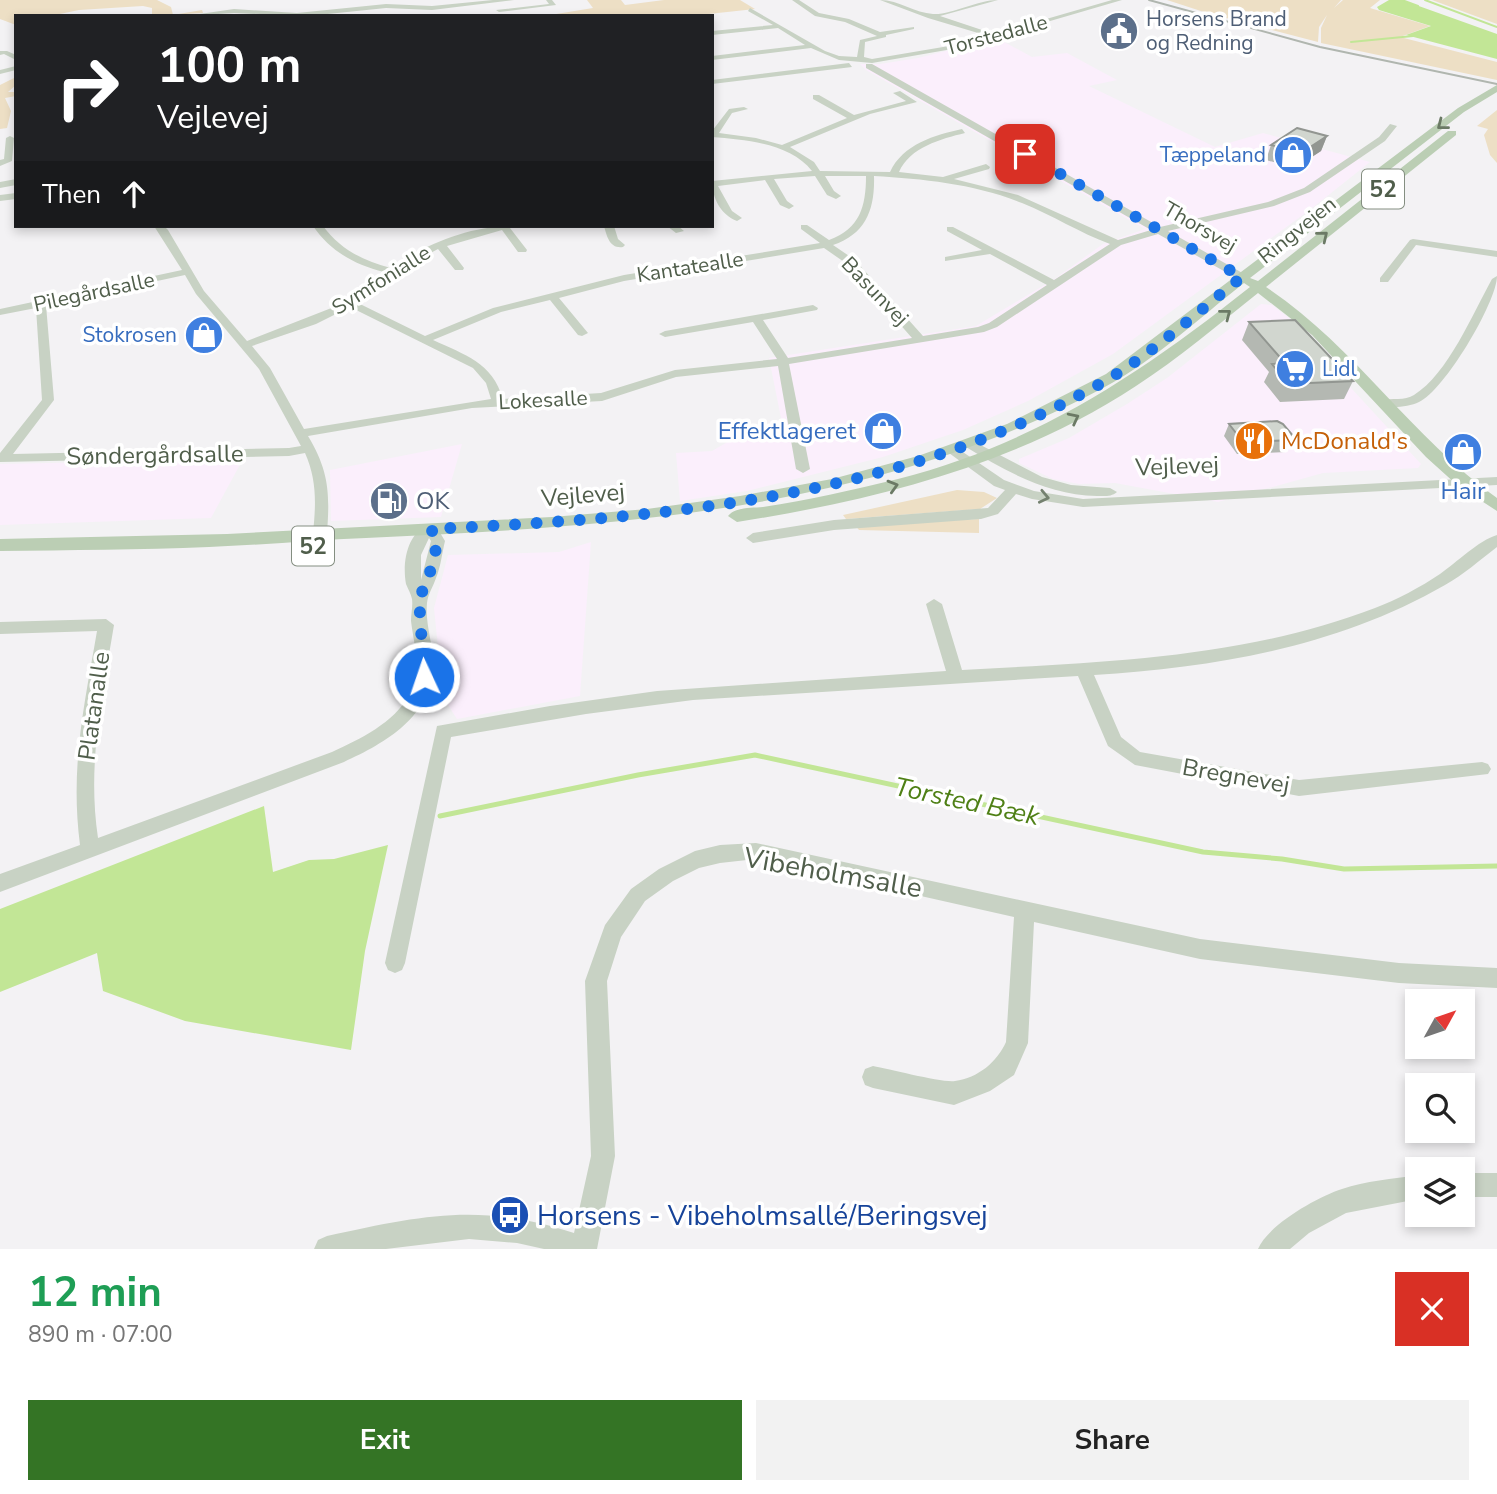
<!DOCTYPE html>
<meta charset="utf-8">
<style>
:root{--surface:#fff;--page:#f2f2f2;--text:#222;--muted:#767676;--accent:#347425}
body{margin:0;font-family:"Nunito Sans",sans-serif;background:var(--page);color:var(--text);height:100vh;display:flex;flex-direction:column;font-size:26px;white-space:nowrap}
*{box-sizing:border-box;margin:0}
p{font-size:23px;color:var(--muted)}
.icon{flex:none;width:38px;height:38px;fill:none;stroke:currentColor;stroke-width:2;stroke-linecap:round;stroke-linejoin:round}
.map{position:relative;height:1249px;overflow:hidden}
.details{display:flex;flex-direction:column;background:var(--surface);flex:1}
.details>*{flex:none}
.guide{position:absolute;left:14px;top:14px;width:700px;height:214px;border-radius:0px;box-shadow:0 4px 10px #0003;background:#202124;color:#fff;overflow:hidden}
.needle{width:46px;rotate:50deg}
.fabs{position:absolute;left:1405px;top:989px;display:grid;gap:14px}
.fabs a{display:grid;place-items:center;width:70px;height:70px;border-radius:0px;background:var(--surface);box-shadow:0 4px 10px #0003;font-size:35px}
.pin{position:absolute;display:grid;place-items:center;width:60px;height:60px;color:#fff;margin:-30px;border-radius:14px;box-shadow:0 4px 10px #0006}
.me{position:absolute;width:77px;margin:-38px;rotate:357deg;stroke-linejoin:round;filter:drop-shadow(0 0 5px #0008)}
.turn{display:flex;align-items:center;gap:24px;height:147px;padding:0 28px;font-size:32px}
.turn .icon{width:91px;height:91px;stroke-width:2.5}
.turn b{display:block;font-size:49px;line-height:60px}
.then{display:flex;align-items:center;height:66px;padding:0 28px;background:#0003;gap:14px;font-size:26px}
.round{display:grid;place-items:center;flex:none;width:74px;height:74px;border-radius:0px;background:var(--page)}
.summary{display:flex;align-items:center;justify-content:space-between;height:119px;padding:0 28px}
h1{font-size:42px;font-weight:700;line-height:52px;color:#1e9e55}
.button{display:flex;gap:14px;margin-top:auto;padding:14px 28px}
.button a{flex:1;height:80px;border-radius:0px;background:var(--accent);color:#fff;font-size:28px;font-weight:700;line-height:80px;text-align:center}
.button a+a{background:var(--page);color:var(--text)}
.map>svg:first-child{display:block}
.commercial{fill:#fbeffc}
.green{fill:#eddfc5}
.water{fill:#c2e696}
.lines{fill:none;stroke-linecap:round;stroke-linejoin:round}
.stream-far1{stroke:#c2e696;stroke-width:2}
.stream{stroke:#c2e696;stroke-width:5}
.minor{fill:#c8d2c4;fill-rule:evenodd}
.major{fill:#bbceb4;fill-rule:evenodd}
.rail{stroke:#b0b6af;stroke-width:2}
.wall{fill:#b4b8b2}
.shaded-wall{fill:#929691}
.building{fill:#d1d6cf;stroke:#929691;stroke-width:2}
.oneway{stroke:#6b7a65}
.oneway2{stroke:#74816f}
.route{stroke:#1a73e8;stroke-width:12;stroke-dasharray:0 21.6}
.labels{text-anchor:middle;stroke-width:7;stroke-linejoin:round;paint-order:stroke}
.far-service-label{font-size:21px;fill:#4e5e75;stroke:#fff;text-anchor:start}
.far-street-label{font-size:21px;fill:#505e4b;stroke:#fff}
.far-shop-label{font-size:21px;fill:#366cbe;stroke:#fff;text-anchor:end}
.shield{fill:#fff;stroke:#848e81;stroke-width:2}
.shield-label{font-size:23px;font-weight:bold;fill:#505e4b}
.shop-label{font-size:24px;fill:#366cbe;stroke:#fff;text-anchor:end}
.food-label{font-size:24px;fill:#c56008;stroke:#fff;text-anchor:start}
.street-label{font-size:24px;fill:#505e4b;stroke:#fff}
.service-label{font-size:24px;fill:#4e5e75;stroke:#fff;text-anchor:start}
.water-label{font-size:26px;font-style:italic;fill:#4f8016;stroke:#fff}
.near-street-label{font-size:28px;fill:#505e4b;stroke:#fff}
.near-transit-label{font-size:28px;fill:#164399;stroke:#fff;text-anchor:start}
</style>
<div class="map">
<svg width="1497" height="1249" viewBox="0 0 1497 1249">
<rect width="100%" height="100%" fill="#f3f2f4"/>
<path class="commercial" d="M997,38L1032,57L1067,53L1117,80L1089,86L1215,147L1263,133L1370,162L1311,209L1113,354L1028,401L963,430L883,457L747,491L680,501L676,453L712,451L745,432L783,428L769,358L976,326L1056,278L1103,244L1145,229L866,70L860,64H880L918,58Z
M1261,304L1272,305L1303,329L1329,364L1421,464L1418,468L1323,473L1218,502L1115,483L1079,484L1053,479L1019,463V459L1069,438L1127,404L1167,378Z
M462,444L441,517L331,521L330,470Z
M243,459L211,518L0,525V464Z
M591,542L580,696L457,719L443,697L434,608L448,555L559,552Z"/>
<path class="green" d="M0,0H157L171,7L173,15L202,10L203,13L152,16V8L143,6L79,10L55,15L16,16V25L0,19Z
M587,0H621L625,5L664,0H740L755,9L690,16H544L593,8Z
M1167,0H1341L1334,8L1343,0H1380L1370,8L1430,26L1400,37L1497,62V80L1321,43V28L1327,15L1319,27L1318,42L1207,13Z
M1432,0H1497V24Z
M16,77V85L8,92H16V96L5,98L11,111L7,128L0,129V85Z
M1497,110V163L1490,155L1484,135L1488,129L1477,126Z
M957,490L984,492L997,498L980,509L846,519L843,515Z
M979,519V533L859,530L855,525Z"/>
<path class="water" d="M1389,0H1402L1497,34V59L1406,35L1431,26L1379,10L1377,7Z
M264,806L273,872L309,860L334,859L388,845L365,951L351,1050L185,1021L103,991L97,953L0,992V909Z"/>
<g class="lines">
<path class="stream-far1" d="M1402,0L1418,6
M1425,0L1497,27
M1351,42L1413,36"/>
<path class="stream" d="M440,816L638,775L755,755L1203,852L1282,859L1344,869L1497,866"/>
<path class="minor" d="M493,0H514L432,10L386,8L308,16L234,13L186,16L234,9L297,13L386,4L432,6Z
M546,0H552L556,5L499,12L496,10L549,4Z
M792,0H799L819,13L849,19L880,32L914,27V29L886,35V37L865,42L864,57L872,59L955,45L988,36L928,18L880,0C899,0 915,13 933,14C952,15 977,0 998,0L940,16L994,34L1112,0H1122L958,48L872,63L839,60L811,48L712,60V56L805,45L778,28L712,35V31L773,25L748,11L750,8L825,51L839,56L857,57L860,40L877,36L845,22L815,16Z
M0,51H7L16,55V60L4,54L0,55Z
M849,63L852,67L712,84V80Z
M866,64H872L1160,227L1268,202L1304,188L1379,137L1390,124L1397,126L1385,141L1310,192L1274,206L1168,231L1246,275V279H1238L1158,234L1121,245L997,327L984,332L789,364L810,469L803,473L796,469L778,366L676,377L602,401L472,408L308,436C329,471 330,493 327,533L320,538L313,533C316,504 317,480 305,453L289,456L0,462V453L42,400L36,308L0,315V309L182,270L154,226H164L168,230L204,291L247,341L334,307L384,272C355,265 330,251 313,226H323C340,249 363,261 391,268C426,244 469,226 512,226L510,228L527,250L526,252H518L502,230L447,246L464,268L463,270H455L438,249L410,264L358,303L425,336L493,308L624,275L820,243L801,229V225H807L829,240C860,229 866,206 866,176H825L834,191L841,196L836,199L827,195L815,176L774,179L787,201L794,206L789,209L780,205L765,180L718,186L732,211L742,218L737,221C721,215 712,198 712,181L812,171C790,143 746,140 712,137V131L729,109L744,107L748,109L732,113L719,133L756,138L782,145L847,118L813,99V95H819L854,115L906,101L893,93L900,91L917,102L870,114L790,147L814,162L820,171L890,172C903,144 935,135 962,129L965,133C941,139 910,147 899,172L943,177L986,164L990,167L989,169L954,179L1018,195L1118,240L1151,230L866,68ZM874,176C924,179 975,184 1022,203C1052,215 1080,233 1110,244L1054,280L953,227H947V231L982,250L945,257V261L990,254L1047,285L989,323L978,327L923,336L855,260L833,245C866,234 875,209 874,176ZM824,248L847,264L912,338L788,358L763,320L817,310L818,308L813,305L665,331L659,334L665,337L753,322L777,359L675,370L601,393L503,399C492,362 465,355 433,340L501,312L550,300L578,335L582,336L588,333L559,298L624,281ZM185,275L196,294L259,369L301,446L289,448L13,454L54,400L46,305ZM350,307L473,368L486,383L491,399L304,429L270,368L252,346L316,324Z
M16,66V70L0,74V70Z
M10,136L14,138L12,161L0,166V160L4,159L6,138Z
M16,179V185L0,188V182Z
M16,193V199L0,201V195Z
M604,226H614L618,239L625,245L623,247C610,249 607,237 604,226Z
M667,226H678L684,231L676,233Z
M1413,239L1497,251V257L1416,245L1388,282H1380V278L1410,240Z
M1497,276C1497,302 1444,391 1419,402C1409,407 1393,408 1382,406V400C1391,398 1405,401 1414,395C1448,374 1473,313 1492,279Z
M971,440L1042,477L1071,485L1110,488L1117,492C1111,497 1105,496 1097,496C1048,495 1007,472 966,447V441Z
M954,446L1004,480L1034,491L1083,499L1497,477V485L1083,507L1032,499L1016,494L998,514L981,519L834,530L753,543L746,538L753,533L834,520L988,508L1005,490L994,486L949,453V447Z
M431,524L436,526L445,541C442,553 441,566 436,578C433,587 428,594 427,603C425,624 433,643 433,663C434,715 386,743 344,762L0,892V874L80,845C70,767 84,707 97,631L0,634V622L106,619L114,625C102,697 87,765 98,838L332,752C360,739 394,723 409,695C423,672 414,646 411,621C411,614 413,606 412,599C411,594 408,589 406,584C402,563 407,531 431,524ZM429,538L431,541L421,580V555Z
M1497,535V547C1480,560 1463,575 1445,585C1337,647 1217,667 1094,675L1121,737L1140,752L1299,780L1482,762L1488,764L1491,769L1488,774L1299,796L1135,765L1108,746L1078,676L693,700L586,714L451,737L405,963L402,970L395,973L388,970L385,963L437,726L550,706L657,691L946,671L926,604L934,599L942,604L962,670C1102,662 1242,659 1375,608C1396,600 1421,587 1440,574C1456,563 1479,540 1497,535Z
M756,843L1200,939L1399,963L1497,968V988L1399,983L1200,959L1034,922L1028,1043L1014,1075L990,1091L954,1105L873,1088L865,1085L862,1077L865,1069L873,1066C890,1069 942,1083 955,1081C978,1078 997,1062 1006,1042L1014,917L756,859L720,863L699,868L673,881L645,901L621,937L607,981L615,1156L597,1249H544L517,1243L469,1239L386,1249H314L318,1240L327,1236C421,1216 479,1202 574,1233L591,1156L585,981L605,925L631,889L659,869L695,851L720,845Z
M1463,1173H1497V1197H1463Z
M1418,1175V1199L1346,1213L1309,1233L1290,1249H1258C1268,1225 1317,1197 1342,1189C1365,1181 1393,1179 1418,1175Z"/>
<path class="major" d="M1497,85V92L1464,112L1250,278L1258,281L1448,131H1456V135L1266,287C1354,345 1411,437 1497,498V511L1457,485L1426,457L1312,335L1258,293C1218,325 1179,358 1136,386C1016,465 876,500 737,522L728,516C735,507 752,508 763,507C809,500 853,490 898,479C1037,443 1139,375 1250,287L1244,283C1199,318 1154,361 1103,388C873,511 621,526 366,538C314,540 262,545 209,547C140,550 70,550 0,551V539L227,534L552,517L647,509L740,496L832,479L918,456L1007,424L1106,374L1458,108Z"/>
<path class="rail" d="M1149,0L1320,47L1497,84"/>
</g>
<path class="wall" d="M1327,136L1321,151L1295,168L1266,160L1271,145Z
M1249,322L1353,381L1344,399L1280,402L1264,382L1269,372L1242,340Z
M1229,424L1294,437L1286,452L1237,454L1224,436Z"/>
<path class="shaded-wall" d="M1327,136L1321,151L1295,168L1301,153Z"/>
<path class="building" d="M1297,128L1327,136L1301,153L1271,145Z
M1295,320L1353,381L1288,384L1272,364L1285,363L1249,322Z
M1277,421L1283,424L1294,437L1290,438L1292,440L1243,442L1229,424Z"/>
<defs><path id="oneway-chevron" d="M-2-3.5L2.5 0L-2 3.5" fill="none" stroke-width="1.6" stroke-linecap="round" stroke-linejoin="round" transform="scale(1.75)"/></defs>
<g class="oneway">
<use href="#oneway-chevron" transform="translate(1442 125) rotate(142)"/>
<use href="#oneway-chevron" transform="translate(1323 236) rotate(-39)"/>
<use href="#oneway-chevron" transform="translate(1226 314) rotate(-38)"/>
<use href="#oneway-chevron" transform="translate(1074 418) rotate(-27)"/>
<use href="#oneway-chevron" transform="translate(893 486) rotate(-16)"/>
</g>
<use class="oneway2" href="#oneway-chevron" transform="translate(1044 497) rotate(12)"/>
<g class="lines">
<path class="route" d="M424,677L419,598L428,580L438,541L431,529C660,518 893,500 1098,385C1150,356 1195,314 1242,277L1025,154"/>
</g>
<defs>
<g id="civic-disc" transform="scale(2.0125)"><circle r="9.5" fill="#5c6f8a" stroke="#fff"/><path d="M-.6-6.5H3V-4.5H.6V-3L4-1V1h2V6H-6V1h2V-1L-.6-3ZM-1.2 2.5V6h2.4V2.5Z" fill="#fff"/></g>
<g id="shop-disc" transform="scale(2.0125)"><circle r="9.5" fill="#3f7fe0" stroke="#fff"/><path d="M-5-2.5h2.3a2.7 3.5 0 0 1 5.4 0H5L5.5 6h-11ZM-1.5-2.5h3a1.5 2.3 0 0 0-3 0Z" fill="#fff"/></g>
<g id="supermarket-disc" transform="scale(2.0125)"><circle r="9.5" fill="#3f7fe0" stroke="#fff"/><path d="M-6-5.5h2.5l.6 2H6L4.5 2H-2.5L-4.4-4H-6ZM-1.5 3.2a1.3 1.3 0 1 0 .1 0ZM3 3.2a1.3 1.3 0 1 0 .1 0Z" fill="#fff"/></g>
<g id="restaurant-disc" transform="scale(2.0125)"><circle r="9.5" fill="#e8710a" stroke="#fff"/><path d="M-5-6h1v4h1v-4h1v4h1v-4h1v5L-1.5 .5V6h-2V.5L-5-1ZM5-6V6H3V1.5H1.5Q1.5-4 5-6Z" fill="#fff"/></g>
<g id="fuel-disc" transform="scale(2.0125)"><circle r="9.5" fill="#5c6f8a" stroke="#fff"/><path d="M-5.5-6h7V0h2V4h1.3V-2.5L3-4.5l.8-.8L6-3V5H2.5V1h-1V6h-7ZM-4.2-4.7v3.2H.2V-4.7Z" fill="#fff"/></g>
<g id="bus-disc" transform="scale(2.0125)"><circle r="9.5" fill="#1a4fb4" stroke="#fff"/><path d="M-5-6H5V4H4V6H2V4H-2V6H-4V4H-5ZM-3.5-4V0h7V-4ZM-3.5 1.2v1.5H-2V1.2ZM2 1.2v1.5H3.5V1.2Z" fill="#fff"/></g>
</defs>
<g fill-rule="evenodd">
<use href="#civic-disc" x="1119" y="31"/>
<use href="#shop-disc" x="1293" y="155"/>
<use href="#shop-disc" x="204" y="335"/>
<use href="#supermarket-disc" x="1295" y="369"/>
<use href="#shop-disc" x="883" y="431"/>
<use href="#restaurant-disc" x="1254" y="441"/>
<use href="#shop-disc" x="1463" y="452"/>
<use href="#fuel-disc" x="389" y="501"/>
<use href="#bus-disc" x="510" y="1215"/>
</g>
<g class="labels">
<g class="far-service-label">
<text x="1146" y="26">Horsens Brand<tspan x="1146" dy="24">og Redning</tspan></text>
</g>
<g class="far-street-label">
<text transform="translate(996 35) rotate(-15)" y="7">Torstedalle</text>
<text transform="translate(1200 227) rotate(30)" y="7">Thorsvej</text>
<text transform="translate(1297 230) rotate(-39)" y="7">Ringvejen</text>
<text transform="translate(690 267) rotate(-9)" y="7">Kantatealle</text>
<text transform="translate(381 280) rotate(-32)" y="7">Symfonialle</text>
<text transform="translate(875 291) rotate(46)" y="7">Basunvej</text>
<text transform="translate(94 292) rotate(-12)" y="7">Pilegårdsalle</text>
<text transform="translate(543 400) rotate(-3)" y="7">Lokesalle</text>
</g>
<g class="far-shop-label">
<text x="1266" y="162">Tæppeland</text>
<text x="177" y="342">Stokrosen</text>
<text x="1322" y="376" text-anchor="start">Lidl</text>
</g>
<g class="shield">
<rect x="1362" y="169.5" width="42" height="39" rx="5"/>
<rect x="292" y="526.5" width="42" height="39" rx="5"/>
</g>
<g class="shield-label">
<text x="1383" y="197">52</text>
<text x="313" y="554">52</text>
</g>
<g class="shop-label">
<text x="856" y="439">Effektlageret</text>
<text x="1463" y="499" text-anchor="middle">Hair</text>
</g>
<g class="food-label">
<text x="1281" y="449">McDonald's</text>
</g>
<g class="street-label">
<text transform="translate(155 455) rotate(-1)" y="8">Søndergårdsalle</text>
<text transform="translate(1177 466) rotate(-2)" y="8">Vejlevej</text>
<text transform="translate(583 495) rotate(-5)" y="8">Vejlevej</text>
<text transform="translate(94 706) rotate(-82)" y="8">Platanalle</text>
<text transform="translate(1236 776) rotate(10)" y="8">Bregnevej</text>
</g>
<g class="service-label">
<text x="416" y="509">OK</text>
</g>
<g class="water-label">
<text transform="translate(967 801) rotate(12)" y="9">Torsted Bæk</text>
</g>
<g class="near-street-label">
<text transform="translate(833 872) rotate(10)" y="10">Vibeholmsalle</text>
</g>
<g class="near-transit-label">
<text x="537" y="1225">Horsens - Vibeholmsallé/Beringsvej</text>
</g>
</g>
</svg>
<div class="fabs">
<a><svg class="needle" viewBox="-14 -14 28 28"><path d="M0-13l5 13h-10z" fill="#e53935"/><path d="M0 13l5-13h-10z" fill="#767676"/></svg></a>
<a><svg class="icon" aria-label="search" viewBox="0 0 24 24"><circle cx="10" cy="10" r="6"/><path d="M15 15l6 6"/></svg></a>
<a><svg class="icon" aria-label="layers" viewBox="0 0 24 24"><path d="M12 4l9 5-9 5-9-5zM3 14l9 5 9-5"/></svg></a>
</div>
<div class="pin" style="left:1025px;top:154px;background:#d93025"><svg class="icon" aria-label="arrive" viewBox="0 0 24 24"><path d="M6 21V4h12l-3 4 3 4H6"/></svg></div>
<svg class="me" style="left:424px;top:677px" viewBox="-20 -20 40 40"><circle r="17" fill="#1a73e8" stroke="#fff" stroke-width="3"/><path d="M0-11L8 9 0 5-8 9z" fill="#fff"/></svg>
<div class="guide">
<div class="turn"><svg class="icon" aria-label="right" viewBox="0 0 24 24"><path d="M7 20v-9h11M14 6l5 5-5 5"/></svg><div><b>100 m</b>Vejlevej</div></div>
<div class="then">Then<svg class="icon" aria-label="ahead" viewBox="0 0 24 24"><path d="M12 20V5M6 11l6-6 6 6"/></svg></div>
</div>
</div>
<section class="details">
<div class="summary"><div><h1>12 min</h1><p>890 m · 07:00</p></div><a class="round" style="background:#d93025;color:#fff"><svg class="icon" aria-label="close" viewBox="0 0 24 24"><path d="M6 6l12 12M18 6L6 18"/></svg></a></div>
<div class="button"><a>Exit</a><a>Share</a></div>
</section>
